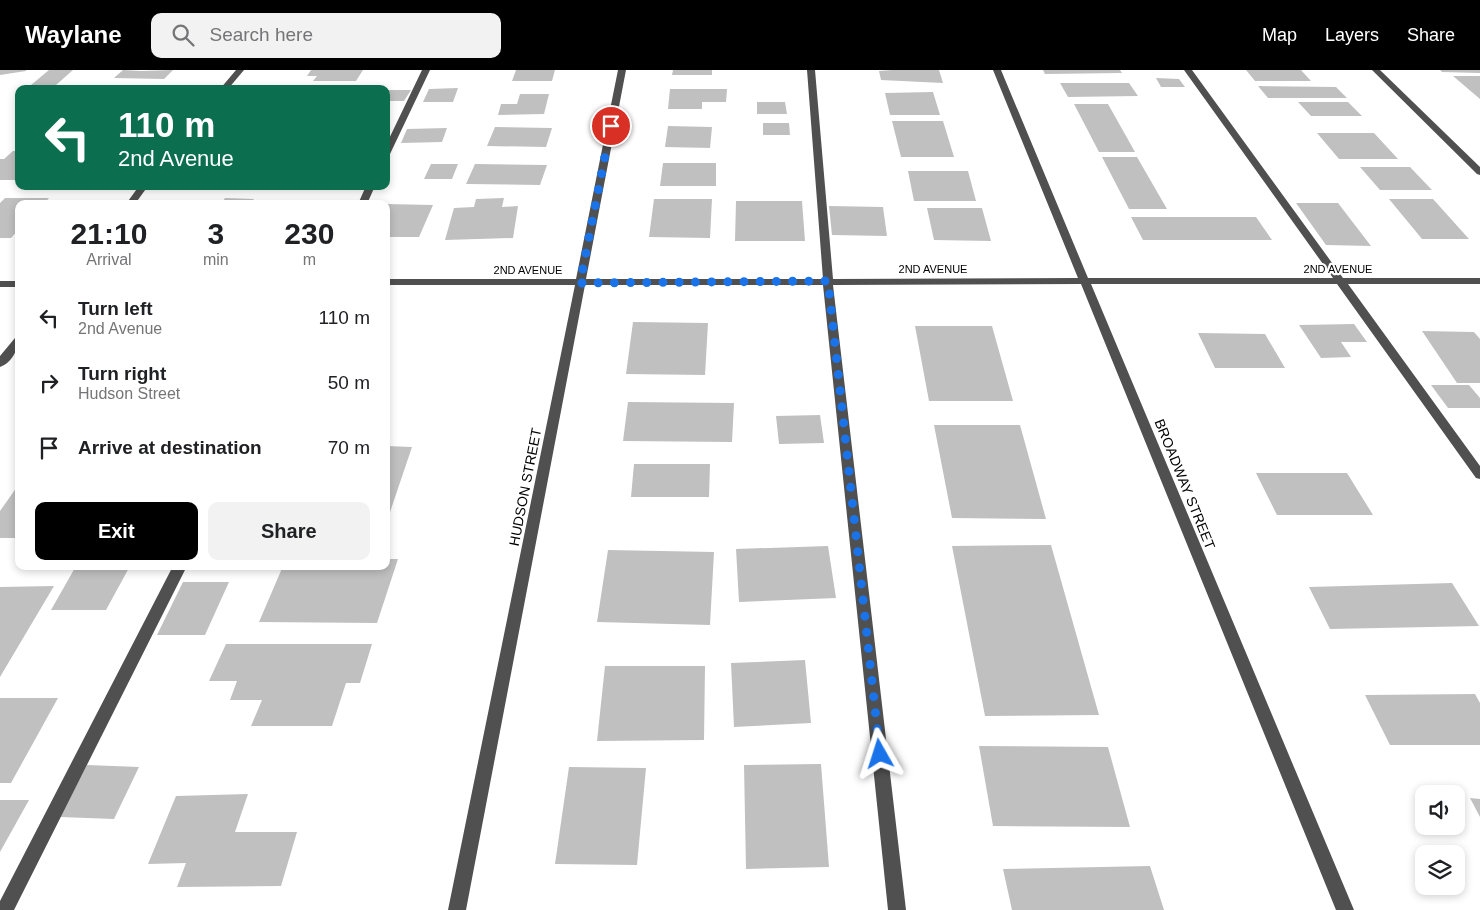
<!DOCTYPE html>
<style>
:root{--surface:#fff;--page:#f2f2f2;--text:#202124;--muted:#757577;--accent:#000}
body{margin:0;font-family:Arial,sans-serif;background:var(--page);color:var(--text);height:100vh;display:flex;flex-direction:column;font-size:19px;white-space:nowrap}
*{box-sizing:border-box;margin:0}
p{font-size:16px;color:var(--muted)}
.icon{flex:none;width:28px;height:28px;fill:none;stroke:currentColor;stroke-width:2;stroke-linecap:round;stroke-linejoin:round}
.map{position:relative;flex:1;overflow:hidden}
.sheet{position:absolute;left:15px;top:130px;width:375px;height:370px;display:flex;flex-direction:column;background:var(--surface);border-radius:10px;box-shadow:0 2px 8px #0003}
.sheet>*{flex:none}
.top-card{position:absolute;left:15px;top:15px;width:375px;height:105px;border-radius:10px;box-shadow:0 2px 8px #0003;background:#0b6e4f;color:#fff;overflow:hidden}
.controls{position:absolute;left:1415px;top:715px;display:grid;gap:10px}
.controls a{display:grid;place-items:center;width:50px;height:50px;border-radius:10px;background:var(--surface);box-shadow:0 2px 8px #0003;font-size:25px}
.pin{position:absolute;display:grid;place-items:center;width:42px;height:42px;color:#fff;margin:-21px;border:2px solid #fff;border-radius:50%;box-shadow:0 1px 5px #0007}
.me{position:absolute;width:55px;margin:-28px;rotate:354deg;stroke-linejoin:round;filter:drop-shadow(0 0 4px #0008)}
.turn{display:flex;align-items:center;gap:18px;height:105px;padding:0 20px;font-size:22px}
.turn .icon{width:65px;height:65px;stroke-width:2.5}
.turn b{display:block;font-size:35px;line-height:42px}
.eta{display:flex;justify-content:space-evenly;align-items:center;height:85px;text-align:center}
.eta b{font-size:30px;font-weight:700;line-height:35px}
.primary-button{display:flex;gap:10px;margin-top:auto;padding:10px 20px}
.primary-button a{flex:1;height:58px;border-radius:10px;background:var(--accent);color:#fff;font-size:20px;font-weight:700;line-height:58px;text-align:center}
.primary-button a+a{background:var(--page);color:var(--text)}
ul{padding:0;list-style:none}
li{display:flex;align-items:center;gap:15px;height:65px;padding:0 20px}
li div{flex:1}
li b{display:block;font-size:19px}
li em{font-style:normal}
header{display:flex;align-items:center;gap:30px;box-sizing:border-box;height:70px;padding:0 25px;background:var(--accent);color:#fff}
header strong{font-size:24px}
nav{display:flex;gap:28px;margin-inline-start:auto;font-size:18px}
.search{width:350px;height:45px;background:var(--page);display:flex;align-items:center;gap:12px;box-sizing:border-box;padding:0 18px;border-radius:10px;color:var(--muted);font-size:19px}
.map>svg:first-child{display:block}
.building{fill:#c0c0c0}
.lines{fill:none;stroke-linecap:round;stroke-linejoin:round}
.minor{fill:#505050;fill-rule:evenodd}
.route{stroke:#1a73e8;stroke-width:9;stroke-dasharray:0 16.2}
.labels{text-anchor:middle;stroke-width:4.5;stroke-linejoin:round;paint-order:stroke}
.far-street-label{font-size:11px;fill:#000;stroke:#fff}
.street-label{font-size:14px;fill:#000;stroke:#fff}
</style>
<header>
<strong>Waylane</strong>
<div class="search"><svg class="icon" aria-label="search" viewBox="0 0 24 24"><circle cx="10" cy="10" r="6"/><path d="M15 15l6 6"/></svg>Search here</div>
<nav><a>Map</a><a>Layers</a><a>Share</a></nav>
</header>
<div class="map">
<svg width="1480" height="840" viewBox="0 0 1480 840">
<rect width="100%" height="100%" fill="#fff"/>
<path class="building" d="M0,0H26V1L0,5Z
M49,0H73L56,15H31Z
M123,0L141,1L173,0L164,9L114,8Z
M311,0H363L356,11H313L317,6H307Z
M516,0H555L552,11H512Z
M673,0H712V5H672Z
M892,0H939L943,13L881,10L879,1Z
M1043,0H1120L1122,3L1045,4Z
M1246,0H1301L1311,11H1255Z
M1440,0H1480V3L1442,2Z
M1453,6H1480V29Z
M1156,8L1179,9L1185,17H1161Z
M1060,13H1129L1138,26L1068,27Z
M1258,16L1336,17L1347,28H1268Z
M458,18L453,32H423L429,19Z
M670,19H727L726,32H702V39H668Z
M386,20H411L404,31H386Z
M933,22L940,45H890L885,23Z
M520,24H549L544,44L498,45L501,34H517Z
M757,32H785L787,44H757Z
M1298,32H1348L1362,46H1311Z
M1074,34H1108L1135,82H1099Z
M892,51H943L954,87H901Z
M763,53H789L790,65H763Z
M668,56L712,57L710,78L665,77Z
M495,57L552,58L546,77L487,76Z
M447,58L442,72L401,73L407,59Z
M1317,63H1374L1398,89H1339Z
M13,81H19V110H0V89H4Z
M1102,87H1137L1167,139H1129Z
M663,93H716V116H660Z
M431,94H458L452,109H424Z
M475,94L547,95L540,115L466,114Z
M1360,97H1410L1432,120H1380Z
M908,101H968L976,131H914Z
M5,128H49L44,134H19V159L11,168H0V133Z
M225,128L254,129L250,134H221Z
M504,128L502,137L518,136L513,168L445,170L454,138L474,137L476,129Z
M654,129H712L710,168L649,167Z
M1389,129H1433L1469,169H1422Z
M736,131H802L805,171H735Z
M1296,133H1338L1371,176L1326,175Z
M386,134L433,135L419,167H386Z
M829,136L883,137L887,166L832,165Z
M927,138H982L991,171L934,170Z
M1131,147H1256L1272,170H1143Z
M633,252L708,253L705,305L626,304Z
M1354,254L1367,272H1341L1351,287L1321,288L1299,255Z
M915,256H992L1013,331H929Z
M1422,261L1474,262L1480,269V313H1457Z
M1198,263L1265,264L1285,298H1215Z
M1431,315H1469L1480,328V338H1448Z
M628,332L734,333L732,372L623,371Z
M820,345L824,373L779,374L776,346Z
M934,355H1020L1046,449L952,448Z
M386,376L412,377L387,451H386Z
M634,394H710L709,427H631Z
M1256,403H1347L1373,445H1277Z
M19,414V468H0V441Z
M1051,475L1099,645L985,646L952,476Z
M828,476L836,528L739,532L736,479Z
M608,480L714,482L710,555L597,552Z
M386,489H398L377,553L259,552L283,496H386Z
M76,496H130L106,540H51Z
M183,512H229L205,565H157Z
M1452,513L1479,556L1330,559L1309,517Z
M54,516L0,607V517Z
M226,574H372L360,613H346L332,656H251L262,630H230L237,611H209Z
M805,590L811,653L734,657L731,593Z
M605,596H705L704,670L597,671Z
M1475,624L1480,633V675H1390L1365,625Z
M0,628H58L11,713H0Z
M979,676L1108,677L1130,757L993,756Z
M821,694L829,797L746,799L744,695Z
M87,695L139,697L114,749L60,747Z
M569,697L646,698L637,795L555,794Z
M248,724L235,762H297L281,816L177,817L186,793L148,794L176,726Z
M1470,728L1480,729V747Z
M0,730H29L0,782Z
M1150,796L1164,840H1012L1003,799Z"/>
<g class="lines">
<path class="minor" d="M236,0H244L228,19H220Z
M422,0H430L390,84L386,86V75Z
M618,0H626L586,209H823L807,0H815L833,209L1078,208L993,0H1001L1088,208H1333L1184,0H1192L1343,208H1480V214H1348L1480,396V409L1476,408L1337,214H1091L1354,840H1336L1081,214L833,215L906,840H888L823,215H585L466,840H448L575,215H386V209H576Z
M1372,0H1380L1480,97V105L1477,104Z
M139,116H148L135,134H126Z
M366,116H375L367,134H358Z
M0,211H19V217H0Z
M19,267C19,278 12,293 0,297V286L15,268Z
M173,496H187L14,840H0V831Z"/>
</g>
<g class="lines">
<path class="route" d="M611,56L580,213L828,211L880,684"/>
</g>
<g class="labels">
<g class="far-street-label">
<text x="933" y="203">2ND AVENUE</text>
<text x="1338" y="203">2ND AVENUE</text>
<text x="528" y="204">2ND AVENUE</text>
</g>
<g class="street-label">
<text transform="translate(1185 414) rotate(68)" y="5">BROADWAY STREET</text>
<text transform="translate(525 417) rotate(-79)" y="5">HUDSON STREET</text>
</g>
</g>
</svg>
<div class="controls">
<a><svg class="icon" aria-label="sound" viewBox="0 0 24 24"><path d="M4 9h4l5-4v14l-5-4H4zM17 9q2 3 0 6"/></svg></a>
<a><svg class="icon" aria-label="layers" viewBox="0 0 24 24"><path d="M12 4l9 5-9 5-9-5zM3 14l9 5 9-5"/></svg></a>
</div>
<div class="pin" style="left:611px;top:56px;background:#d93025"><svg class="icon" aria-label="arrive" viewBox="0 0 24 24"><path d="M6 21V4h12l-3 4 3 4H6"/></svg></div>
<svg class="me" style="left:880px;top:684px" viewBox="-20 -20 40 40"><path d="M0-17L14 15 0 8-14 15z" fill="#1a73e8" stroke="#fff" stroke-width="4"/></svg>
<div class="top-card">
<div class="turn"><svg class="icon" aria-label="left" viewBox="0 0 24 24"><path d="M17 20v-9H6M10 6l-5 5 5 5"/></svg><div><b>110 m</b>2nd Avenue</div></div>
</div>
<section class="sheet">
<div class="eta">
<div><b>21:10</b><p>Arrival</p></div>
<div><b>3</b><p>min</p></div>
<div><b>230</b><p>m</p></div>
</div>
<ul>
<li><svg class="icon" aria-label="left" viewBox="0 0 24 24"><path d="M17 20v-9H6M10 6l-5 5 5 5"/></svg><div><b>Turn left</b><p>2nd Avenue</p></div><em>110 m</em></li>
<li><svg class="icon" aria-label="right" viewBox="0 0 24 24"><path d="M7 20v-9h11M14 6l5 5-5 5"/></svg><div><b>Turn right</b><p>Hudson Street</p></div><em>50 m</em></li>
<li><svg class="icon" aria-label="arrive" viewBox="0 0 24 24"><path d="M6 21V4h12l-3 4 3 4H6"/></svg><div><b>Arrive at destination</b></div><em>70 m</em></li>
</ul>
<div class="primary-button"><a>Exit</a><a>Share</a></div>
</section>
</div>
